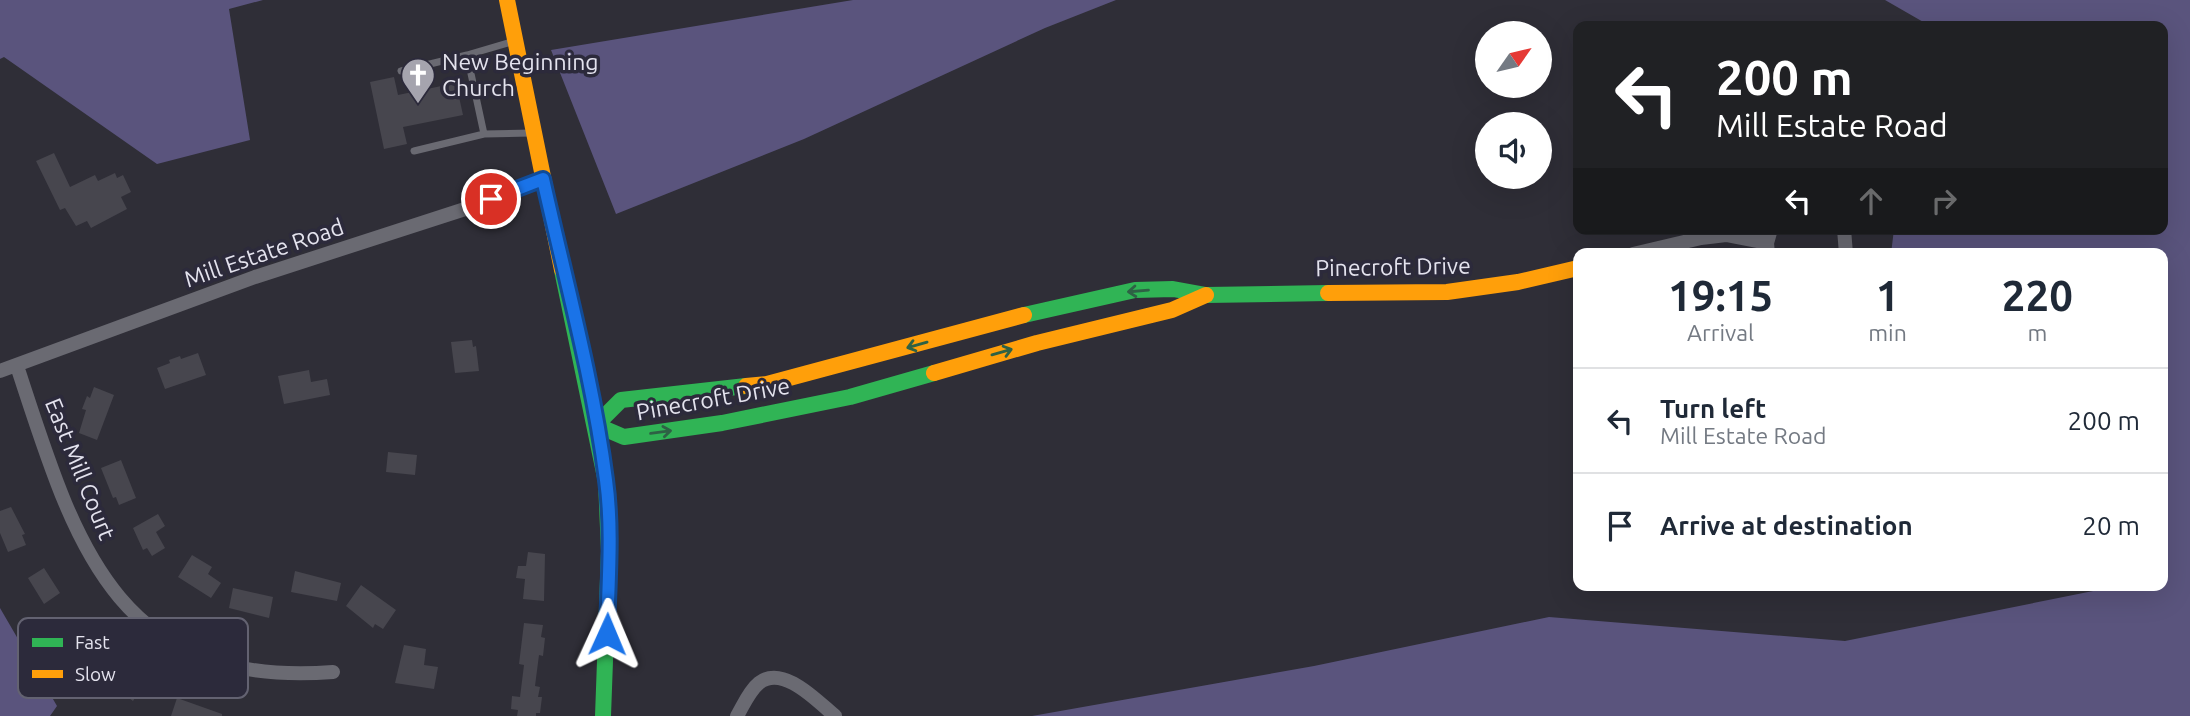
<!DOCTYPE html>
<style>
:root{--surface:#fff;--page:#f6f6f7;--text:#1f2937;--muted:#747a83;--line:#e0e1e3}
body{margin:0;font-family:Ubuntu,sans-serif;background:var(--page);color:var(--text);height:100vh;display:flex;flex-direction:column;font-size:26px;white-space:nowrap}
*{box-sizing:border-box;margin:0}
p{font-size:23px;color:var(--muted)}
.icon{flex:none;width:38px;height:38px;fill:none;stroke:currentColor;stroke-width:2;stroke-linecap:round;stroke-linejoin:round}
.map{position:relative;flex:1;overflow:hidden}
.panel{position:absolute;left:1573px;top:248px;width:595px;height:343px;display:flex;flex-direction:column;background:var(--surface);border-radius:14px;box-shadow:0 7px 28px #0002}
.panel>*{flex:none}
.hud{position:absolute;left:1573px;top:21px;width:595px;height:214px;border-radius:14px;box-shadow:0 7px 28px #0002;background:#202124;color:#fff;overflow:hidden}
.needle{width:46px;rotate:56deg}
.fabs{position:absolute;left:1475px;top:21px;display:grid;gap:14px}
.fabs a{display:grid;place-items:center;width:77px;height:77px;border-radius:50%;background:var(--surface);box-shadow:0 7px 28px #0002;font-size:35px}
.pin{position:absolute;display:grid;place-items:center;width:60px;height:60px;color:#fff;margin:-30px;border:4px solid #fff;border-radius:50%;box-shadow:0 2px 7px #0007}
.me{position:absolute;width:77px;margin:-38px;rotate:1deg;stroke-linejoin:round;filter:drop-shadow(0 0 5px #0008)}
.turn{display:flex;align-items:center;gap:24px;height:147px;padding:0 28px;font-size:32px}
.turn .icon{width:91px;height:91px;stroke-width:2.5}
.turn b{display:block;font-size:49px;line-height:60px}
.lanes{display:flex;align-items:center;height:66px;padding:0 28px;background:#0003;justify-content:center;gap:35px;direction:ltr}
.lanes .off{opacity:.35}
.eta{display:flex;justify-content:space-evenly;align-items:center;height:119px;text-align:center}
.eta b{font-size:42px;font-weight:600;line-height:49px}
ul{padding:0;list-style:none}
li{display:flex;align-items:center;gap:21px;height:105px;padding:0 28px;border-top:2px solid var(--line)}
li div{flex:1}
li b{display:block;font-size:26px}
li em{font-style:normal}
.map>svg:first-child{display:block}
.forest{fill:#5a547d}
.building{fill:#47464e}
.lines{fill:none;stroke-linecap:round;stroke-linejoin:round}
.lane{stroke:#6a6a72;stroke-width:7}
.street{stroke:#6a6a72;stroke-width:14}
.fast{stroke:#30b455;stroke-width:16}
.slow{stroke:#ff9f0a;stroke-width:16}
.oneway{stroke:#2e6145}
.route-casing{stroke:#114b97;stroke-width:18}
.route{stroke:#1a73e8;stroke-width:12}
.labels{text-anchor:middle;stroke-width:7;stroke-linejoin:round;paint-order:stroke}
.poi-label{font-size:23px;fill:#e4e3ee;stroke:#2c2a3b;text-anchor:start}
.street-label{font-size:23px;fill:#e4e3ee;stroke:#2c2a3b}
.key{fill:#2c2a3b;stroke:#636271;stroke-width:2}
.key-label{font-size:19px;fill:#e4e3ee}
</style>
<div class="map">
<svg width="2190" height="716" viewBox="0 0 2190 716">
<rect width="100%" height="100%" fill="#2f2e37"/>
<path class="forest" d="M0,0H263L229,9L250,140L157,164L4,57L0,59Z
M853,0H1116L1045,28L804,139L616,214L551,50Z
M1885,0H2190V716H1032L1314,666L1549,617L1845,641L2118,586H2163V254H1891L1894,229H2163V26H1925V23Z
M0,608L57,706L50,716H0Z"/>
<path class="building" d="M394,77L398,95L456,83L463,115L403,127L407,144L384,149L370,82Z
M54,153L70,187L95,175L98,181L115,173L117,178L123,175L131,192L121,197L127,209L91,228L87,221L76,226L65,208L60,210L36,161Z
M472,340L473,347L476,346L479,371L455,373L451,342Z
M198,353L206,375L165,389L157,368L170,363L169,360L180,356L181,359Z
M309,370L311,382L327,379L330,395L284,404L278,376Z
M94,387L114,395L97,440L79,433L86,410L82,409L87,396L90,398Z
M388,452L417,455L415,475L386,472Z
M121,460L136,498L119,505L116,497L113,498L101,468Z
M11,507L25,534L22,535L26,545L8,552L0,533V511Z
M158,514L165,526L156,532L165,548L152,556L147,548L143,550L133,528Z
M528,552L545,554L544,601L523,599L525,579L516,578L518,566H526Z
M192,555L212,567L208,574L221,583L211,598L178,577Z
M44,568L60,593L44,604L28,578Z
M295,571L341,583L337,601L291,592Z
M361,585L396,610L383,629L375,624L373,628L346,606Z
M233,588L273,597L269,618L229,608Z
M524,623L543,625L541,637L545,638L543,656L539,655L535,686L540,687L538,697H542L540,713H536V716H517L518,710L511,709L512,696L520,697L524,665L519,664Z
M404,645L426,649L424,665L438,667L434,689L395,683Z
M117,664L141,681L136,688L140,690L133,701L105,681Z
M177,698L222,714V716H171Z"/>
<g class="lines">
<path class="lane" d="M515,41L467,55L484,134L531,133
M401,71L467,55
M414,151L484,134"/>
<path class="street" d="M1844,229L1846,254
M1633,254L1701,238L1726,235L1767,243
M1768,254L1767,243L1771,229
M17,366C74,539 113,689 333,672
M0,371L255,277L465,209L543,179
M737,716C743,706 749,691 759,683C783,664 817,701 835,716"/>
<path class="fast" d="M562,270L606,482L609,551L603,716
M1024,315L1135,290L1173,289L1206,295L1328,293
M746,386L621,400L596,425L624,437L722,423L850,397L934,373"/>
<path class="slow" d="M507,0L562,270
M1328,293L1447,292L1518,282L1578,268
M934,373L1037,343L1172,310L1206,295
M746,386L767,384L1024,315"/>
</g>
<defs><path id="oneway-shaft" d="M-6 0H5M1.5-3L5.5 0L1.5 3" fill="none" stroke-width="1.6" stroke-linecap="round" stroke-linejoin="round" transform="scale(1.75)"/></defs>
<g class="oneway">
<use href="#oneway-shaft" transform="translate(1138 291) rotate(175)"/>
<use href="#oneway-shaft" transform="translate(917 345) rotate(164)"/>
<use href="#oneway-shaft" transform="translate(1002 352) rotate(-16)"/>
<use href="#oneway-shaft" transform="translate(661 432) rotate(-8)"/>
</g>
<g class="lines">
<g class="route-casing">
<path id="route" d="M491,199L543,179C565,278 593,379 606,480C613,531 608,584 607,634"/>
</g>
<use href="#route" class="route"/>
</g>
<defs>
<g id="church-pin" transform="scale(1.75)"><path d="M0 17L-7.5 6A9.5 9.5 0 1 1 7.5 6Z" fill="#a5a4ae" stroke="#2c2a3b"/><path d="M-1.2-6h2.4v3.5h3.3v2.4h-3.3V6h-2.4V-.1h-3.3v-2.4h3.3Z" fill="#fff"/></g>
</defs>
<g fill-rule="evenodd">
<use href="#church-pin" x="418" y="75"/>
</g>
<g class="labels">
<g class="poi-label">
<text x="442" y="70">New Beginning<tspan x="442" dy="26">Church</tspan></text>
</g>
<g class="street-label">
<text transform="translate(264 253) rotate(-19)" y="8">Mill Estate Road</text>
<text transform="translate(1393 267) rotate(-1)" y="8">Pinecroft Drive</text>
<text transform="translate(713 399) rotate(-10)" y="8">Pinecroft Drive</text>
<text transform="translate(80 469) rotate(68)" y="8">East Mill Court</text>
</g>
</g>
<rect x="18" y="618" width="230" height="80" rx="10" class="key"/>
<rect x="32" y="638" width="31" height="9" fill="#30b455"/>
<rect x="32" y="670" width="31" height="8" fill="#ff9f0a"/>
<g class="key-label">
<text x="75" y="649">Fast</text>
<text x="75" y="681">Slow</text>
</g>
</svg>
<div class="fabs">
<a><svg class="needle" viewBox="-14 -14 28 28"><path d="M0-13l5 13h-10z" fill="#e53935"/><path d="M0 13l5-13h-10z" fill="#747a83"/></svg></a>
<a><svg class="icon" aria-label="sound" viewBox="0 0 24 24"><path d="M4 9h4l5-4v14l-5-4H4zM17 9q2 3 0 6"/></svg></a>
</div>
<div class="pin" style="left:491px;top:199px;background:#d93025"><svg class="icon" aria-label="arrive" viewBox="0 0 24 24"><path d="M6 21V4h12l-3 4 3 4H6"/></svg></div>
<svg class="me" style="left:607px;top:634px" viewBox="-20 -20 40 40"><path d="M0-17L14 15 0 8-14 15z" fill="#1a73e8" stroke="#fff" stroke-width="4"/></svg>
<div class="hud">
<div class="turn"><svg class="icon" aria-label="left" viewBox="0 0 24 24"><path d="M17 20v-9H6M10 6l-5 5 5 5"/></svg><div><b>200 m</b>Mill Estate Road</div></div>
<div class="lanes"><svg class="icon" aria-label="left" viewBox="0 0 24 24"><path d="M17 20v-9H6M10 6l-5 5 5 5"/></svg><svg class="icon off" aria-label="ahead" viewBox="0 0 24 24"><path d="M12 20V5M6 11l6-6 6 6"/></svg><svg class="icon off" aria-label="right" viewBox="0 0 24 24"><path d="M7 20v-9h11M14 6l5 5-5 5"/></svg></div>
</div>
<section class="panel">
<div class="eta">
<div><b>19:15</b><p>Arrival</p></div>
<div><b>1</b><p>min</p></div>
<div><b>220</b><p>m</p></div>
</div>
<ul>
<li><svg class="icon" aria-label="left" viewBox="0 0 24 24"><path d="M17 20v-9H6M10 6l-5 5 5 5"/></svg><div><b>Turn left</b><p>Mill Estate Road</p></div><em>200 m</em></li>
<li><svg class="icon" aria-label="arrive" viewBox="0 0 24 24"><path d="M6 21V4h12l-3 4 3 4H6"/></svg><div><b>Arrive at destination</b></div><em>20 m</em></li>
</ul>
</section>
</div>
